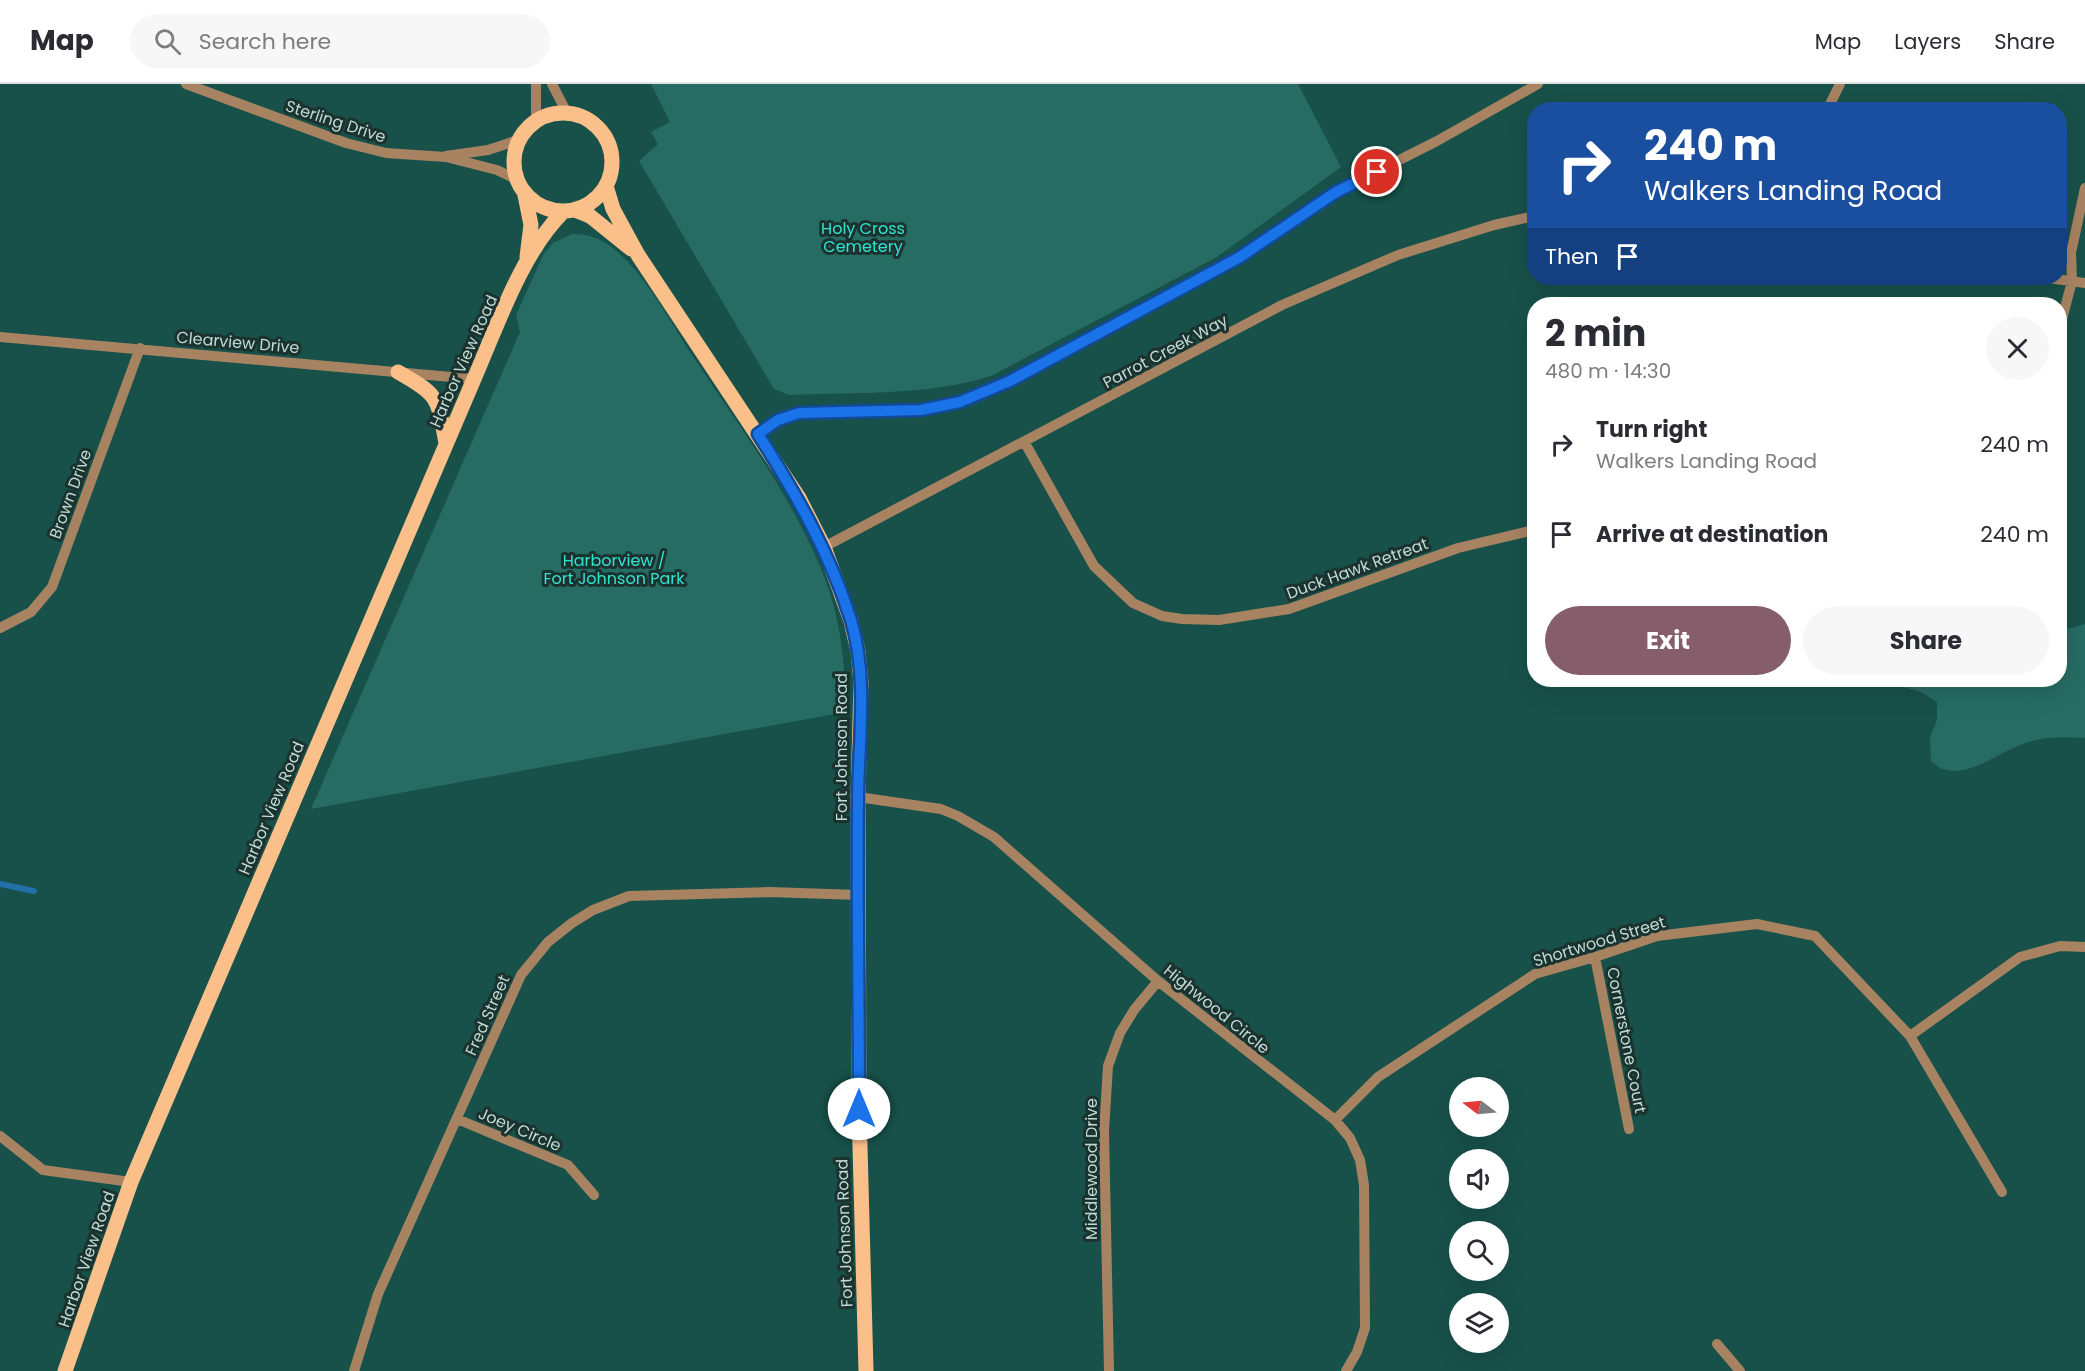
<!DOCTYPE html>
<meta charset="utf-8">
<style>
:root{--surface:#fff;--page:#f7f7f7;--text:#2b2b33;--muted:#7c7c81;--line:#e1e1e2;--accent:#855d6b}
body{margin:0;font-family:Poppins,sans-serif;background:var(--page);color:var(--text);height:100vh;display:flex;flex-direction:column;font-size:22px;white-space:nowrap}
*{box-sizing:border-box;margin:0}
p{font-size:20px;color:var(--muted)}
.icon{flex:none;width:33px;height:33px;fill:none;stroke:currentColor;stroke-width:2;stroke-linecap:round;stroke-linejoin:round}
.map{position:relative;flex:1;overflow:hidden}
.side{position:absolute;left:1527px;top:213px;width:540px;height:390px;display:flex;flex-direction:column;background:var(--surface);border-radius:24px;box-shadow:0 6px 24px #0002}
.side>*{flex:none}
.top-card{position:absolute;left:1527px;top:18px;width:540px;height:183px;border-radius:24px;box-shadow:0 6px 24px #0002;background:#1a4fa0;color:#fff;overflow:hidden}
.needle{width:39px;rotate:286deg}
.buttons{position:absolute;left:1449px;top:993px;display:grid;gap:12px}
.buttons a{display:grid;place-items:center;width:60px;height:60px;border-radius:50%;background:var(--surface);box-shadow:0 6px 24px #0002;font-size:30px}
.pin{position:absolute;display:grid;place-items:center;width:51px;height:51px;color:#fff;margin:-26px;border:3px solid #fff;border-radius:50%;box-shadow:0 2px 6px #0007}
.me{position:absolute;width:66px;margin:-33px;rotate:0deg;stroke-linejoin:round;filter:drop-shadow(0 0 4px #0008)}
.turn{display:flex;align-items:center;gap:21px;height:126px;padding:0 18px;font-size:27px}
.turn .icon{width:78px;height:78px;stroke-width:2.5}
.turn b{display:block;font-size:42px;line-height:51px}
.then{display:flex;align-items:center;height:57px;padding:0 18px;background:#0003;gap:12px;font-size:22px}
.round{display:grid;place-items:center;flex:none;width:63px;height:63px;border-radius:32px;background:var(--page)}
.headline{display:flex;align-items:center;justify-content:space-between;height:102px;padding:0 18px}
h1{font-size:36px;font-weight:700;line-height:45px}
.action{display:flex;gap:12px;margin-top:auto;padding:12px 18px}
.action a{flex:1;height:69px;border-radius:36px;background:var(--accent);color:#fff;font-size:24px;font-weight:700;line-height:69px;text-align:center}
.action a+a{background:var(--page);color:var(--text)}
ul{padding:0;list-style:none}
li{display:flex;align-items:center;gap:18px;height:90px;padding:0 18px}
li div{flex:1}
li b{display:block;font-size:22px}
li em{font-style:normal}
header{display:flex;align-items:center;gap:36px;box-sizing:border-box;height:84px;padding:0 30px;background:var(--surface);border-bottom:2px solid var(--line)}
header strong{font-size:28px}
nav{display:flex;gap:33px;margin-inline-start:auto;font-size:21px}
.search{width:420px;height:54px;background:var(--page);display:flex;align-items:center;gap:15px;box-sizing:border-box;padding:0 21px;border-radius:33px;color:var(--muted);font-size:22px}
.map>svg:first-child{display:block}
.green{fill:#266c63}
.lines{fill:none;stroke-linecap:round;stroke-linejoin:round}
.stream{stroke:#2171a8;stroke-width:6}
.minor{stroke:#a78362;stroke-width:10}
.major{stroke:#fbc08a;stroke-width:15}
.route-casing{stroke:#114b97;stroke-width:15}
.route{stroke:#1a73e8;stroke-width:10}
.labels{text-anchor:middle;stroke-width:6;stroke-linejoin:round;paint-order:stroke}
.street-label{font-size:16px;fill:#bfdbd6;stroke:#1b322f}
.park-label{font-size:16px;fill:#30e3d0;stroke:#1b322f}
</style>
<header>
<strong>Map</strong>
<div class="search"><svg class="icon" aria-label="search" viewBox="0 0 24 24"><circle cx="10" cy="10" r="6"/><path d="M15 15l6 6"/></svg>Search here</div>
<nav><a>Map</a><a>Layers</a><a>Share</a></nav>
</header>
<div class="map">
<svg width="2085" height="1287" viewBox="0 0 2085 1287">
<rect width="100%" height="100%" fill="#18514a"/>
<path class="green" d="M651,0H1298L1341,83L1217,173L991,292C927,312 856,308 789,311L774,305L639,77L658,60L651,48L670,38Z
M572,150C593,149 609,159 624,174C652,202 672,241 694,274C741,345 811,438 833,520C843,555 845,591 846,628L311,725L520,248L516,231L544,169L553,159Z
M2085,540V654C2062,653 2042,652 2020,661C1994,671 1956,703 1931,677L1930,653L1937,636V618L1921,608L1879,596H2060V547Z"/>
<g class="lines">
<path class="stream" d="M0,800L34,807"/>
<path class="minor" d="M186,0L346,59L386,69L446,73L497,86L516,95
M552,0L567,29
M1827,26L1840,0
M536,37V0
M446,72L488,66L518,56
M2048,194L2085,199
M2060,243L2072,197L2071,169L2085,104
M0,253L474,295
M758,350L778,336L799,329L921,326L961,318L1010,297L1240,173L1336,108L1437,57L1538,0
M1025,359L1094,482L1133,519L1162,532L1182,535L1219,536L1289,525L1458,464L1534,446
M824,463L1282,221L1398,171L1494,141L1534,132
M0,544L31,528L52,503L140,264
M858,713L941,725L958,732L994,753L1158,897L1335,1036L1350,1054L1360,1076L1364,1101L1365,1244L1357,1268L1346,1287
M1595,873L1629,1045
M1910,952L2020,873L2060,862L2085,863
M457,1035L568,1081L594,1111
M1335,1036L1378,993L1535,890L1595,873L1657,852L1757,840L1815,852L1910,952L2002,1108
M0,1052L43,1086L131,1098
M1717,1260L1740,1287
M354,1287L378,1210L521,891L548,858L572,839L593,826L629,812L769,808L859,811
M1109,1287L1104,1047L1108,982L1120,949L1134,926L1158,897"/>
<path class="major" d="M514 78a49 49 0 1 1 98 0a49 49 0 1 1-98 0Z
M606,102L613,125L638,171L799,414L824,463L851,537L858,567L861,599L858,713L859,1025L866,1287
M525,111L531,141L527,173
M575,126L590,132L631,165
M398,288C440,312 437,313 446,359
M65,1287L131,1098L474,295C498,240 521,170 563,128"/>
</g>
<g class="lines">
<g class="route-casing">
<path id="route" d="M859,1025C859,921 857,816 858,712C859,654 868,592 851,536C829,467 796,410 758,350L778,336L799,329L921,326L960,318L1010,297L1240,173L1336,108L1377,88"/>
</g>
<use href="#route" class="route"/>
</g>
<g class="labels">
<g class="street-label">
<text transform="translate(336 37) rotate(18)" y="6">Sterling Drive</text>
<text transform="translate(238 258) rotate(5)" y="6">Clearview Drive</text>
<text transform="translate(1165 267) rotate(-28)" y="6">Parrot Creek Way</text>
<text transform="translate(463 277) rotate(-66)" y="6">Harbor View Road</text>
<text transform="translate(70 410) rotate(-70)" y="6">Brown Drive</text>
<text transform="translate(1357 484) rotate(-20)" y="6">Duck Hawk Retreat</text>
<text transform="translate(841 663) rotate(-90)" y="6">Fort Johnson Road</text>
<text transform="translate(271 724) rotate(-67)" y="6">Harbor View Road</text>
<text transform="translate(1599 857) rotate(-17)" y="6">Shortwood Street</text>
<text transform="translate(1217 925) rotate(39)" y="6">Highwood Circle</text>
<text transform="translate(487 931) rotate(-66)" y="6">Fred Street</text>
<text transform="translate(1627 956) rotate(79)" y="6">Cornerstone Court</text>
<text transform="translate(520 1045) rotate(23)" y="6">Joey Circle</text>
<text transform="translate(1091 1085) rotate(-90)" y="6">Middlewood Drive</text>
<text transform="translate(844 1149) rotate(-92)" y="6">Fort Johnson Road</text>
<text transform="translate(86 1175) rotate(-71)" y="6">Harbor View Road</text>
</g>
<g class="park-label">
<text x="863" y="150">Holy Cross<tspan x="863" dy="18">Cemetery</tspan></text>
<text x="614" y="482">Harborview /<tspan x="614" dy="18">Fort Johnson Park</tspan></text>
</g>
</g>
</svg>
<div class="buttons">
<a><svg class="needle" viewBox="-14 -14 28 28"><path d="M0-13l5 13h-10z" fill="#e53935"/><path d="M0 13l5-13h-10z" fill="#7c7c81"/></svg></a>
<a><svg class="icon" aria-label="sound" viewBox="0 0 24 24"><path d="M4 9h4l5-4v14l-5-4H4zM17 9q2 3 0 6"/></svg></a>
<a><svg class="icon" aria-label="search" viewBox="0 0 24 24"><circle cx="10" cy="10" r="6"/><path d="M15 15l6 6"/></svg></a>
<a><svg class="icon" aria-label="layers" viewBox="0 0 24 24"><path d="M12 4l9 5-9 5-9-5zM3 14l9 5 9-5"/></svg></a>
</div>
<div class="pin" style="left:1377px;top:88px;background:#d93025"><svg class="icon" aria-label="arrive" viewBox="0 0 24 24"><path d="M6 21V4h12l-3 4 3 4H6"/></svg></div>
<svg class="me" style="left:859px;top:1025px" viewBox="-20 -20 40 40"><circle r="19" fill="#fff"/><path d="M0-13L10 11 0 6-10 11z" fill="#1a73e8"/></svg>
<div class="top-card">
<div class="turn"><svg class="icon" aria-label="right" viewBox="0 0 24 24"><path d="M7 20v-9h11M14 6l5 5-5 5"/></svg><div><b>240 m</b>Walkers Landing Road</div></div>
<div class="then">Then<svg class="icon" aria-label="arrive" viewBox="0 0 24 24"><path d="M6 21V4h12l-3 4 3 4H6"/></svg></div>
</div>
<section class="side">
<div class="headline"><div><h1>2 min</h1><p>480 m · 14:30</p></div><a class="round"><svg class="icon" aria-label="close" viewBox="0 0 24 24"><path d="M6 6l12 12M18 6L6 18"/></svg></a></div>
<ul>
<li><svg class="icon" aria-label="right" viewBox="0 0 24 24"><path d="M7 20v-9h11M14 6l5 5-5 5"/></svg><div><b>Turn right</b><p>Walkers Landing Road</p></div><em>240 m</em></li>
<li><svg class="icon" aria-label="arrive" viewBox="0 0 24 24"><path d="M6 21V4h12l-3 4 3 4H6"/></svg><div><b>Arrive at destination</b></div><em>240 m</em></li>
</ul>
<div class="action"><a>Exit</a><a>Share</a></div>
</section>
</div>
